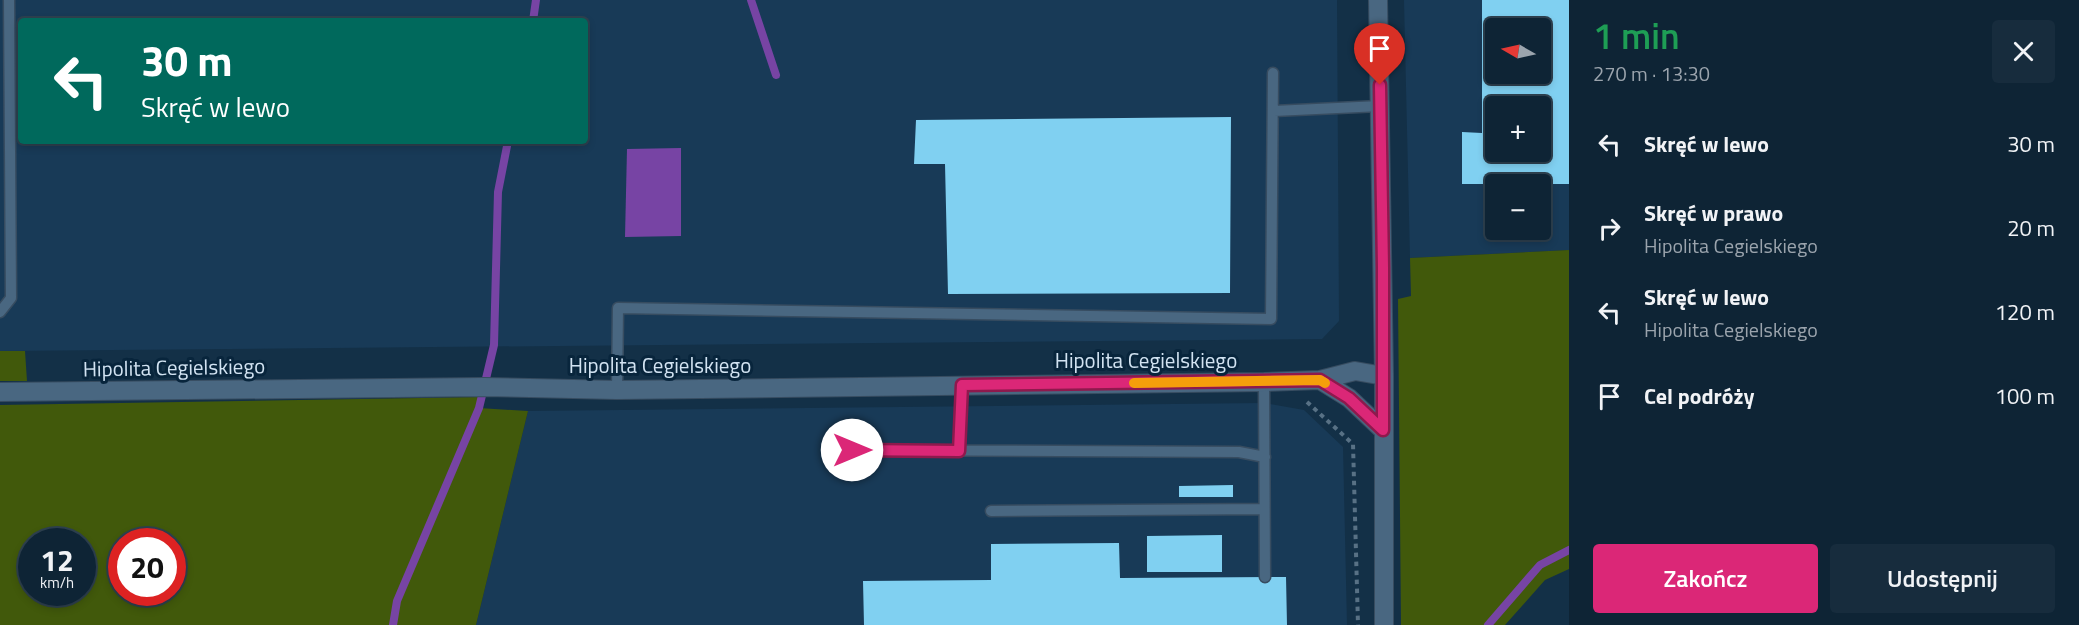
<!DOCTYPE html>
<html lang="pl">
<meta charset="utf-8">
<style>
:root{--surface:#0e2435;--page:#172c3d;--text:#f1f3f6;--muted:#9ba4ad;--line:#2e4150;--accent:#db2777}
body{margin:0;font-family:"Titillium Web",sans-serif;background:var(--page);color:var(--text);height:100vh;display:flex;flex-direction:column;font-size:22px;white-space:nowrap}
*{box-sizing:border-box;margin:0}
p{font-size:20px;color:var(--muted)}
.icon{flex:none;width:33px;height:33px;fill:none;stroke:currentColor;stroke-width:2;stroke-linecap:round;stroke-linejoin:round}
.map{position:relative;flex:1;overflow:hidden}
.sheet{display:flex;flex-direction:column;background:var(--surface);width:510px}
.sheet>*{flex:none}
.hud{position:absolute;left:18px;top:18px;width:570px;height:126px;border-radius:6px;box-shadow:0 3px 9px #0003,0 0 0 2px var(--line);background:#00695c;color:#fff;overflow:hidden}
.needle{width:39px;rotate:279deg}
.fabs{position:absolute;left:1485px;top:18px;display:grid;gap:12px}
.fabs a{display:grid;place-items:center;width:66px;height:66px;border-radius:6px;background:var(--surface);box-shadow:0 3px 9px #0003,0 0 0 2px var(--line);font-size:30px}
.speed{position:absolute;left:18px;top:528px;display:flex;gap:12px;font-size:30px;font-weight:700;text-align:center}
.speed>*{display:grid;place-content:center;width:78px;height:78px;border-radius:50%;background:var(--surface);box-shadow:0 3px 9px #0003,0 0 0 2px var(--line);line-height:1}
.speed small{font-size:15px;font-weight:400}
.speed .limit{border:9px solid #d22;background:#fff;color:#111}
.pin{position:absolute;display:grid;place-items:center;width:51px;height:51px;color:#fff;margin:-62px -26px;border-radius:50% 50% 50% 0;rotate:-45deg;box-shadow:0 0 6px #0007}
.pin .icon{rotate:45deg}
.me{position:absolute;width:66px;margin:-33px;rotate:90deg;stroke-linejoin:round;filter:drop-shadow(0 0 4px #0008)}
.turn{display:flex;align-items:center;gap:21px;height:126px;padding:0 24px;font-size:27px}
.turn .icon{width:78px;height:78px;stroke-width:2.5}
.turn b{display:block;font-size:42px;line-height:51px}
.round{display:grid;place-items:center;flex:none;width:63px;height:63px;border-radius:6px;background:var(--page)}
.head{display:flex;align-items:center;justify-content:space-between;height:102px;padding:0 24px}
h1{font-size:36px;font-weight:600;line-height:45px;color:#1e9e55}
.primary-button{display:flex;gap:12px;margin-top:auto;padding:12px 24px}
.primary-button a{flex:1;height:69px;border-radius:6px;background:var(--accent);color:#fff;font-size:24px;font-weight:600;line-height:69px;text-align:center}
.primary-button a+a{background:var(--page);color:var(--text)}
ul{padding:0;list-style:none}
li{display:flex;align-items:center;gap:18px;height:84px;padding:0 24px}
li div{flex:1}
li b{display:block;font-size:22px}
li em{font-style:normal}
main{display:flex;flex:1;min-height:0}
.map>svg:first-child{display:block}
.built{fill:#183a57;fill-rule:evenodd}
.green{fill:#41590b;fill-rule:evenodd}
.water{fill:#7744a4}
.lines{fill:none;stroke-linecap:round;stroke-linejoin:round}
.stream{stroke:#7744a4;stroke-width:8}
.building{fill:#80d0f1;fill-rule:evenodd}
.lane-casing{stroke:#374c60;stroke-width:13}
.street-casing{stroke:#374c60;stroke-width:20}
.secondary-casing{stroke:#374c60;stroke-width:20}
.path{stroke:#587185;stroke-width:4;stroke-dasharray:4.5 4.5;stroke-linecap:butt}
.lane{stroke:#496781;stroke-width:10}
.street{stroke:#496781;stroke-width:18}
.secondary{stroke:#496781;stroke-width:18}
.route-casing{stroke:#8e194d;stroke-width:15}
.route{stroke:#db2777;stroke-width:10}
.slow{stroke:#f59e0b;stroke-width:10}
.labels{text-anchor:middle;stroke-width:6;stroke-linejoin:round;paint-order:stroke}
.street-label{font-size:21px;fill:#d2e3f2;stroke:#08253c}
</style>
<main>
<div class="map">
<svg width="1569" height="625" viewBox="0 0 1569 625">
<rect width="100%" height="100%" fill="#133047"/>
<path class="built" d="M0,0H1337L1339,321L1322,339L0,351ZM21,21H585V141H21Z
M1404,0H1569V250L1410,258ZM1496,28H1540V74H1496ZM1496,106H1540V152H1496ZM1496,184H1540V230H1496Z
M1265,403L1304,410L1343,447L1347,625H476L528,411Z"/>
<path class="green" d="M1569,250V569L1545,580L1505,625H1401L1398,299L1411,296L1410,258Z
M0,351H25L27,381H0Z
M482,397L479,408L528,411L476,625H0V405ZM32,542H82V592H32ZM122,542H172V592H122Z"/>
<path class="water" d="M681,148V236L625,237L627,149Z"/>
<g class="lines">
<path class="stream" d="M751,0L776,75
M533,21L536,0
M393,625L397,601L479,408L494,345L498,192L508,141
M1488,625L1540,565L1569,550"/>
</g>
<path class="building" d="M1482,0H1569V184H1462V132L1482,133ZM1496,28H1540V74H1496ZM1496,106H1540V152H1496Z
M1231,117L1230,293L948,294L945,164H914L916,120Z
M1233,485V497H1179V486Z
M1222,535V572H1147V536Z
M1119,543L1120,578L1286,577L1287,625H864L863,581L991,580V544Z"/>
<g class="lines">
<g class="lane-casing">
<path id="lane" d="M1274,111L1380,106
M0,312L11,298L9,0
M1264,382L1265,577
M617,390L618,308L1271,319L1273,73
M852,450L1239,452L1265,457
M959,451L962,385
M991,511L1264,509"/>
</g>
<g class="street-casing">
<path id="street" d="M1378,0L1384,376"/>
</g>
<g class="secondary-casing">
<path id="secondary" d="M1320,380L1349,398L1383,430
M0,392L484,387L617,390L1264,382L1320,380L1355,371L1384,376V625"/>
</g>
<path class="path" d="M1307,402L1353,444L1358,625"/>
<use href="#lane" class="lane"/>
<use href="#street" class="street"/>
<use href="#secondary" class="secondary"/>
</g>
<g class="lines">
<g class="route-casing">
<path id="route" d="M852,450L959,451L962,385L1320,380L1349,398L1383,430V267L1380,85"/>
</g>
<use href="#route" class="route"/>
<path class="slow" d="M1134,383L1320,380L1325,383"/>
</g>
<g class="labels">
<g class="street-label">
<text x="1146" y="368">Hipolita Cegielskiego</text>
<text x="660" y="373">Hipolita Cegielskiego</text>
<text transform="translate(174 368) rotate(-1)" y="7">Hipolita Cegielskiego</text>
</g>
</g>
</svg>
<div class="fabs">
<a><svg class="needle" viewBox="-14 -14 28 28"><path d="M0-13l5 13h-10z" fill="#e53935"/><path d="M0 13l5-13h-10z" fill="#9ba4ad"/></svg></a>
<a>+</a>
<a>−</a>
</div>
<div class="speed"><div>12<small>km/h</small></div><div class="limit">20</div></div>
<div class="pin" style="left:1380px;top:85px;background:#d93025"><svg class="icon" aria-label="arrive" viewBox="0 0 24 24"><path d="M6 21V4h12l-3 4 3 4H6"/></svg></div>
<svg class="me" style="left:852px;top:450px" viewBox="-20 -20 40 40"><circle r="19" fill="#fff"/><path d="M0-13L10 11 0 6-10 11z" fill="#db2777"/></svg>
<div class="hud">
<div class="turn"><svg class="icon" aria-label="left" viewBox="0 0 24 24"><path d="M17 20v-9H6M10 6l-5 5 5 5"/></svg><div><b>30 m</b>Skręć w lewo</div></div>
</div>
</div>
<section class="sheet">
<div class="head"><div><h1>1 min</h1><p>270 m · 13:30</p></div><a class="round"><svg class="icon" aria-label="close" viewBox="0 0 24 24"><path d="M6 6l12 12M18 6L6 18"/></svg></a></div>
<ul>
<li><svg class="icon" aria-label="left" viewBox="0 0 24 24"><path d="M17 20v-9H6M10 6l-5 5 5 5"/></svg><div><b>Skręć w lewo</b></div><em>30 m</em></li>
<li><svg class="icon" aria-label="right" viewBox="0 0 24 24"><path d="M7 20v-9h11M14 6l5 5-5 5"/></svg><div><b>Skręć w prawo</b><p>Hipolita Cegielskiego</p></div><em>20 m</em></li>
<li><svg class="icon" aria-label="left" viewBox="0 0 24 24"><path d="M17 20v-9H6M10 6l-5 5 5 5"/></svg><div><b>Skręć w lewo</b><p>Hipolita Cegielskiego</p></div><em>120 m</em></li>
<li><svg class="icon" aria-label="arrive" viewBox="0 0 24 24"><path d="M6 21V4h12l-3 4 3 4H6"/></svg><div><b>Cel podróży</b></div><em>100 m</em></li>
</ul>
<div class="primary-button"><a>Zakończ</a><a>Udostępnij</a></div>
</section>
</main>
